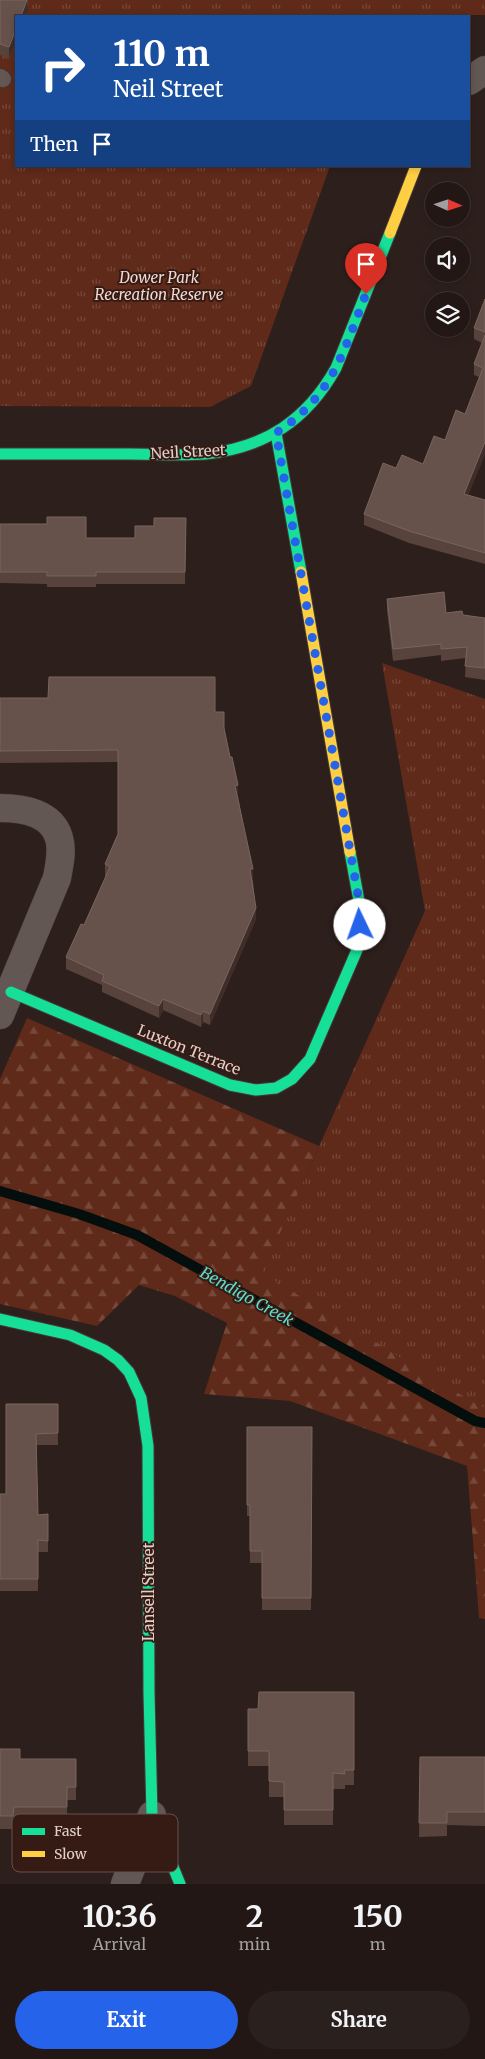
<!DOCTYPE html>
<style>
:root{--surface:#221715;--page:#2a201e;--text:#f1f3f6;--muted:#a29fa0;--line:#3f3634;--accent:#2563eb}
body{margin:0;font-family:Merriweather,serif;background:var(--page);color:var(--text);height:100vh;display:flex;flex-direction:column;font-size:19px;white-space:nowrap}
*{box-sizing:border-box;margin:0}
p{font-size:16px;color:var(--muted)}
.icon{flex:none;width:28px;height:28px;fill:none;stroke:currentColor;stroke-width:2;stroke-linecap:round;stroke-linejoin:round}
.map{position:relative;height:1884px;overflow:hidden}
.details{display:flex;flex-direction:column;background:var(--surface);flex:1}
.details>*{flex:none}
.banner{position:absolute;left:15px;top:15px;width:455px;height:152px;border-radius:0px;box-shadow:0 2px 8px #0003,0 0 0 1px var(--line);background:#1a4fa0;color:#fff;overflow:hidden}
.needle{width:32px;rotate:93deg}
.fabs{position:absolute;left:425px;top:182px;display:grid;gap:10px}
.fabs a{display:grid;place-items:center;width:45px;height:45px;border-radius:50%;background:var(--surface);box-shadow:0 2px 8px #0003,0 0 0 1px var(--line);font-size:25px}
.pin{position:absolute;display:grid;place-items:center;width:42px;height:42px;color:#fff;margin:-51px -21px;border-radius:50% 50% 50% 0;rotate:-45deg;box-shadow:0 0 5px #0007}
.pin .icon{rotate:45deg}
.me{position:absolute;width:55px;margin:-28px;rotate:357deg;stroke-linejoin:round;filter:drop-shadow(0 0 4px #0008)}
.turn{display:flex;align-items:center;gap:18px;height:105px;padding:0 15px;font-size:22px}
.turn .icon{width:65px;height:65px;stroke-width:2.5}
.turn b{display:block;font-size:35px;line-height:42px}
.then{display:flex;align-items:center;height:48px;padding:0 15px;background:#0003;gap:10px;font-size:19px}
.eta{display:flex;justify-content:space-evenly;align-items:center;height:85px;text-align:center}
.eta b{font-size:30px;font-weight:700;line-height:35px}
.button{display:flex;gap:10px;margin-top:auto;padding:10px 15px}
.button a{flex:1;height:58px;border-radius:30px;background:var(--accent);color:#fff;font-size:20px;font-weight:700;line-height:58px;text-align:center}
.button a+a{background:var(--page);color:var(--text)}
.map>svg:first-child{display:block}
.forest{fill:url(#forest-firs)}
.park{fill:url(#park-tufts)}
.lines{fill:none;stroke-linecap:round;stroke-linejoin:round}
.stream{stroke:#040e0c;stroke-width:10}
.lane-casing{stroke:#463937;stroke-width:18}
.street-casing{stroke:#463937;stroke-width:29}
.fast-casing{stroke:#463937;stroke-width:13}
.slow-casing{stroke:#463937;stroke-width:13}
.lane{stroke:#635754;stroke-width:16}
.street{stroke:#635754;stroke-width:28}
.fast{stroke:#16e098;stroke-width:11}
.slow{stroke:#ffcf43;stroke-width:11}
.wall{fill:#57423c}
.shaded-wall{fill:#402d29}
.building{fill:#66514b;stroke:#79655f}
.route{stroke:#2563eb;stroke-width:9;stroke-dasharray:0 16.2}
.labels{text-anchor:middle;stroke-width:4;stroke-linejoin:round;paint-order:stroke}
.park-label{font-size:15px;font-style:italic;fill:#f1d8d0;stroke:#351b14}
.street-label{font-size:15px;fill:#e1cfca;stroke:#351b14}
.water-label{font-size:16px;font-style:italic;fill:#58dece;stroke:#351b14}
.key{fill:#351b14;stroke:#69514b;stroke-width:1}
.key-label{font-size:14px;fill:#e1cfca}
</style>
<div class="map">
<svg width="485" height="1884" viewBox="0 0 485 1884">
<defs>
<pattern id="forest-firs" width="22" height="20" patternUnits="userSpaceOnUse" patternTransform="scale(1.25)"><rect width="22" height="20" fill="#5f2a19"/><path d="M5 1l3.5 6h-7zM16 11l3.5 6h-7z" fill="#764839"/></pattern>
<pattern id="park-tufts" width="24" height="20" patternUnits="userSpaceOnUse" patternTransform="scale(1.25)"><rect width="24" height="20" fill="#5f2a19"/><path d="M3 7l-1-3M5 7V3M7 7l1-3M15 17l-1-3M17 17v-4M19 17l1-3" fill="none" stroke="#764839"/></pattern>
</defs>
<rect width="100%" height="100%" fill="#2d1f1c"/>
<polygon class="forest" points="27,1018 319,1146 302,1185 485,1228 485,1619 479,1618 467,1466 290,1401 204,1394 227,1323 175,1296 139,1285 97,1326 0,1304 0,1079"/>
<g class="park">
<polygon points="0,0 485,0 485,15 16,16 16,166 330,166 251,386 210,407 0,406"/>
<polygon points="382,663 485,699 485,1407 481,1407 262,1273 425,911"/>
</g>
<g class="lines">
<polyline class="stream" points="0,1191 79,1214 137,1235 475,1421 485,1423"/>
<defs>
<polyline id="lane" points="0,77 3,79"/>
<g id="street">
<polyline points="469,81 485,70"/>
<path d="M0,808C23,808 52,813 59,838C63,851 59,866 57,878L0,1015"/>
<polyline points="125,1884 152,1815"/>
</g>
<g id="fast">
<polyline points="276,433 301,572"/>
<path d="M0,454C43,454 86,454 129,454C154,454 181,456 205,454C265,448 307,420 336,368L390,233"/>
<polyline points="11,992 230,1085 256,1090 276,1088 292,1079 310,1059 357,950 360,925 359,901 350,852"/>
<polyline points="0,1319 70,1335 104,1350 118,1360 129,1372 141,1398 148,1446 149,1693 152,1815 180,1884"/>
</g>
<g id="slow">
<polyline points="390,233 416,166"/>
<polyline points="301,572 350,852"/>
</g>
</defs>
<use href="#lane" class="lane-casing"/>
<use href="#street" class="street-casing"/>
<use href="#fast" class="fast-casing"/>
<use href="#slow" class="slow-casing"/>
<use href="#lane" class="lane"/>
<use href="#street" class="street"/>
<use href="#fast" class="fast"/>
<use href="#slow" class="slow"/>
</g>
<g class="wall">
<polygon points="0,0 28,0 28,10 25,16 16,16 16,40 9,59 0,55"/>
<polygon points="485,299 485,454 468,495 485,500 485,564 409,543 364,525 364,514 396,468 423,464 445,440 465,414 479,377 474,375 474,364 482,343 474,339 474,328"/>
<polygon points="186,518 185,584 96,584 96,587 47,587 47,584 0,583 0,524 86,538 135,538 154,526"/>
<polygon points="387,599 446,613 485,618 485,680 465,677 466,658 441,661 441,655 393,661 387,610"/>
<polygon points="0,698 215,712 224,728 238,796 253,880 256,919 210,1025 203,1022 201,1027 163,1010 159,1018 102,992 102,985 66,969 66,957 84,925 106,876 105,876 105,864 118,834 118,762 0,763"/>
<polygon points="6,1404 58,1404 58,1445 36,1445 38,1515 48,1514 48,1552 38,1552 38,1591 0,1591 0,1494 6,1494"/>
<polygon points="247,1427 312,1427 311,1610 262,1610 262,1563 250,1563 250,1516 247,1516"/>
<polygon points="354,1692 354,1785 345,1785 345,1789 333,1789 333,1825 284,1825 284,1797 269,1797 269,1766 248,1766 248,1709 258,1709"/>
<polygon points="0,1749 20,1759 76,1759 76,1800 67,1800 67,1820 14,1820 13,1829 0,1829"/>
<polygon points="420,1757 485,1757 485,1826 447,1825 447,1836 419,1837"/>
</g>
<g class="shaded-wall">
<polygon points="27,0 28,10 25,16 21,16"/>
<polygon points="16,29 16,40 9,59 9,47"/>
<polygon points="485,442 485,454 464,506 464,494"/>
<polygon points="238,785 238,796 235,786"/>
<polygon points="250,869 253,869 253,880 250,881"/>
<polygon points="256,908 256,919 210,1025 210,1014"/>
<polygon points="163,999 163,1010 159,1018 159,1006"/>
<polygon points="203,1011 203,1022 201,1027 201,1015"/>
</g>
<g class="building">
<polygon points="0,0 27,0 21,16 16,16 16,29 9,47 0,44"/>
<polygon points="485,299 485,332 474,328"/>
<polygon points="485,335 485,442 464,494 485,500 485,553 409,531 364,514 383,463 396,468 402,455 423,464 434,436 445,440 456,410 465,414 483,368 474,364"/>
<polygon points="47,517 86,517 86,538 135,538 135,526 154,526 154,518 186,518 185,572 96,572 96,576 47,576 47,572 0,572 0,524 47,524"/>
<polygon points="444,592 446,613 462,611 463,615 485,618 485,668 465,666 467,647 441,649 441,644 393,649 387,599"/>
<polygon points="49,677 215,677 215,712 224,712 224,728 230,757 232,757 238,785 235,786 253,869 250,869 256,908 210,1014 203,1011 201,1015 163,999 159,1006 102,981 104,975 66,957 81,924 84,925 110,867 105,864 118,834 118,750 0,751 0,698 48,698"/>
<polygon points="6,1404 58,1404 58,1433 36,1434 38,1515 48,1514 48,1541 38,1540 38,1579 0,1579 0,1494 6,1494"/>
<polygon points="247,1427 312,1427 311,1598 262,1598 262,1551 250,1551 250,1505 247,1505"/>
<polygon points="259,1692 354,1692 354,1770 344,1770 345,1774 333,1773 333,1810 284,1810 284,1782 269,1781 269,1751 248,1751 248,1709 258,1709"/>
<polygon points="0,1749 20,1749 20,1759 76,1759 76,1787 67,1787 67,1807 14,1807 13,1816 0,1816"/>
<polygon points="420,1757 485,1757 485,1812 447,1812 447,1823 419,1823"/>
</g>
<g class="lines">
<path class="route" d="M360,925L359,901L276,433C333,395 342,355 366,294"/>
</g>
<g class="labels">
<g class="park-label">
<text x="159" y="283">Dower Park<tspan x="159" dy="17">Recreation Reserve</tspan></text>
</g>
<g class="street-label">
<text transform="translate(188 452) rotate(-3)" y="5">Neil Street</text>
<text transform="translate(189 1050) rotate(22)" y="5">Luxton Terrace</text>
<text transform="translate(149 1592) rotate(-90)" y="5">Lansell Street</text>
</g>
<g class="water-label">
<text transform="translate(247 1296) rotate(29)" y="6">Bendigo Creek</text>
</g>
</g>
<rect x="12" y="1814" width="166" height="58" rx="8" class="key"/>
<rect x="22" y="1828" width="23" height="7" fill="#16e098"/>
<rect x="22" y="1851" width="23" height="6" fill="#ffcf43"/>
<g class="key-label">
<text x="54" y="1836">Fast</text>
<text x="54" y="1859">Slow</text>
</g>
</svg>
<div class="fabs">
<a><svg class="needle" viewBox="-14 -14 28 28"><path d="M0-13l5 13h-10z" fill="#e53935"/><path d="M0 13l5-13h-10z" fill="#a29fa0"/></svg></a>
<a><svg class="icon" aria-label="sound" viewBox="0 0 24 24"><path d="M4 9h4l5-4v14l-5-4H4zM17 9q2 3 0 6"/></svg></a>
<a><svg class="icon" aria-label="layers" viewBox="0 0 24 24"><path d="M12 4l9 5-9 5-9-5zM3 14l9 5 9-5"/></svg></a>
</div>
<div class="pin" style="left:366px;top:294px;background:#d93025"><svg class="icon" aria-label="arrive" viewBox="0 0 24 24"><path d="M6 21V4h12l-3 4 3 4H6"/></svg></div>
<svg class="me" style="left:360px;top:925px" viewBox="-20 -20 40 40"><circle r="19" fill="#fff"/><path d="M0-13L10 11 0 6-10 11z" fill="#2563eb"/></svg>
<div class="banner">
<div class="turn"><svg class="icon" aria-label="right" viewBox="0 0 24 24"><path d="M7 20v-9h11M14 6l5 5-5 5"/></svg><div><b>110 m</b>Neil Street</div></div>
<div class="then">Then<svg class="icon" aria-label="arrive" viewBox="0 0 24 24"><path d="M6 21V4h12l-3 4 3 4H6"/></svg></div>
</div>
</div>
<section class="details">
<div class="eta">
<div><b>10:36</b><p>Arrival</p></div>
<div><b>2</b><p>min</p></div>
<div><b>150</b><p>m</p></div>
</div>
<div class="button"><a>Exit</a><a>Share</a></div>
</section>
